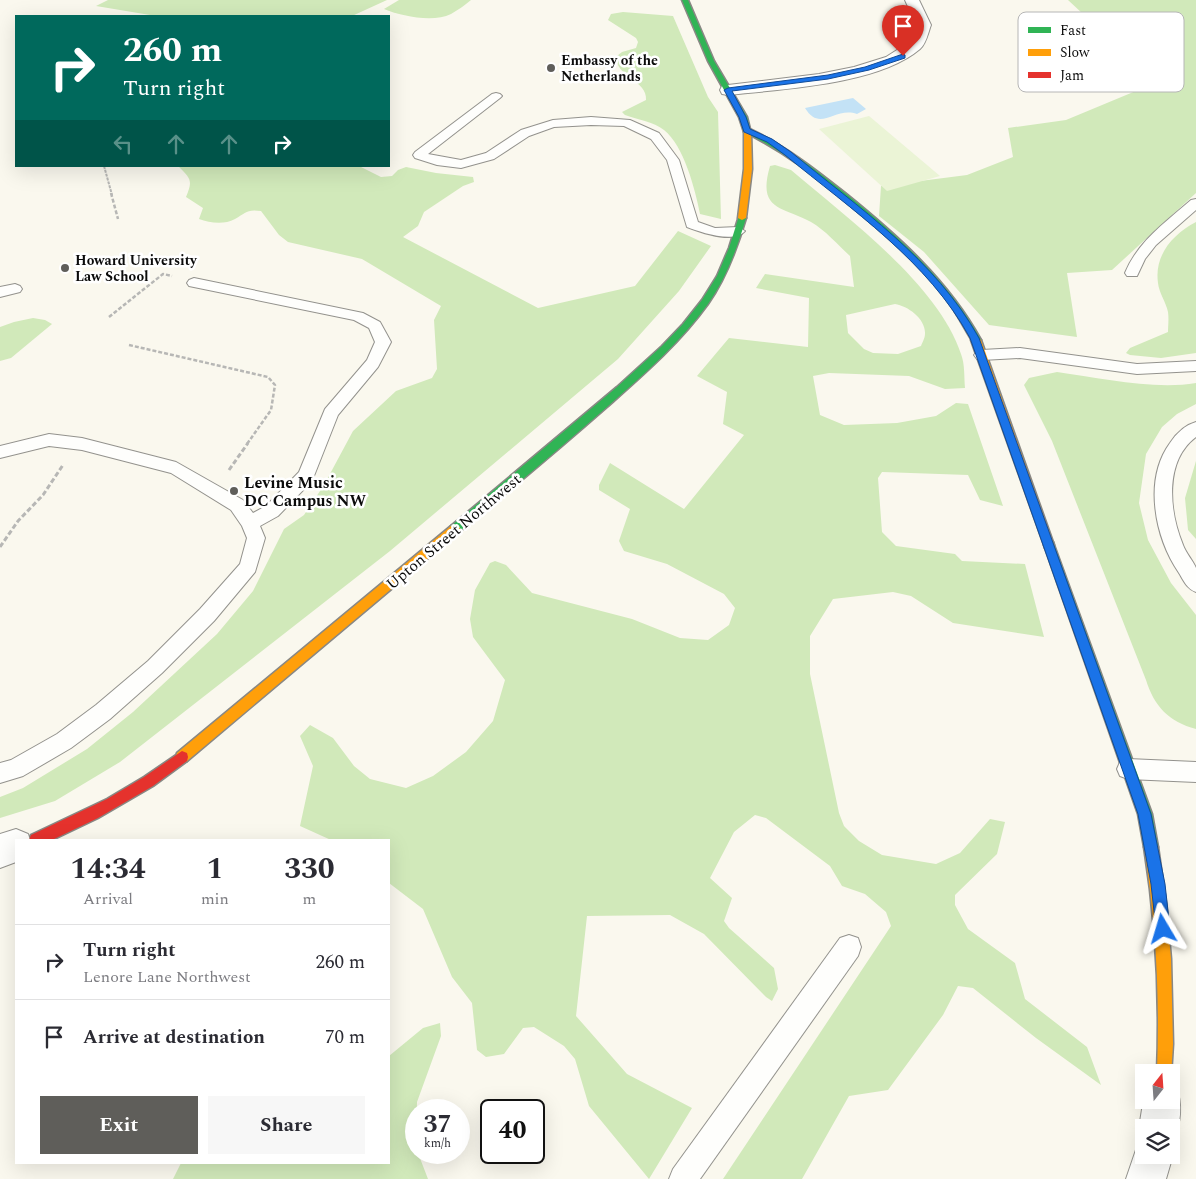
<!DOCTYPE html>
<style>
:root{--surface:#fff;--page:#f7f7f7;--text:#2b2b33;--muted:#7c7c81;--line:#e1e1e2;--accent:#5f5e5a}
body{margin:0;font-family:Spectral,serif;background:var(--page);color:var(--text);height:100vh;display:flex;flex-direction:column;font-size:19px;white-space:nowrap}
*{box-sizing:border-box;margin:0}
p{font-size:16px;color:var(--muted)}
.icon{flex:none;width:28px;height:28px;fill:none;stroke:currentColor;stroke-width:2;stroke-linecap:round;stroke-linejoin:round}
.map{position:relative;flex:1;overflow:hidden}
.panel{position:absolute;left:15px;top:839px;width:375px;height:325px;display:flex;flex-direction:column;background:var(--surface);border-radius:0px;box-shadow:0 5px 20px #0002}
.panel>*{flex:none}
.guide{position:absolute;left:15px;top:15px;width:375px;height:152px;border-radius:0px;box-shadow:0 5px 20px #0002;background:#00695c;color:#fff;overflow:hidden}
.needle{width:32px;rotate:17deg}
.fabs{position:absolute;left:1135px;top:1064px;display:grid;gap:10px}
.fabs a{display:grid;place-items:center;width:45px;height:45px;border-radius:0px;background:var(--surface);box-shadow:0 5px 20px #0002;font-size:25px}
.speed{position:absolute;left:405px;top:1099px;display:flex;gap:10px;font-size:25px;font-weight:700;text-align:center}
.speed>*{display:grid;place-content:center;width:65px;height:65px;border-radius:50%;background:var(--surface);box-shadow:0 5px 20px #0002;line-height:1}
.speed small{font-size:12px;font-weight:400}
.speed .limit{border:2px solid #111;border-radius:8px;background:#fff;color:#111}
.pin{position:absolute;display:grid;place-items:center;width:42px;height:42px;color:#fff;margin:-51px -21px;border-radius:50% 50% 50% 0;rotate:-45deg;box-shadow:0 0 5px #0007}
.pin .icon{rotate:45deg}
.me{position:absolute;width:55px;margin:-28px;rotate:353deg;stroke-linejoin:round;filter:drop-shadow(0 0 4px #0008)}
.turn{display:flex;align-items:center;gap:18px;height:105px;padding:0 25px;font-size:22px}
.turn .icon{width:65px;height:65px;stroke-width:2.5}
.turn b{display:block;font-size:35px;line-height:42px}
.lanes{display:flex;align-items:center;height:48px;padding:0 25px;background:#0003;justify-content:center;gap:25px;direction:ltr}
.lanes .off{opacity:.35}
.eta{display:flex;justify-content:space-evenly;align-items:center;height:85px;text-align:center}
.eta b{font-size:30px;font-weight:700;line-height:35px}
.primary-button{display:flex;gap:10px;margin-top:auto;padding:10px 25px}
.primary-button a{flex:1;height:58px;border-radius:0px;background:var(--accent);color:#fff;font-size:20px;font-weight:700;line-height:58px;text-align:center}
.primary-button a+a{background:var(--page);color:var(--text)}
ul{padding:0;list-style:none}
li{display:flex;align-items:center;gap:15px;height:75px;padding:0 25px;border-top:1px solid var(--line)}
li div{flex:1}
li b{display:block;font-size:19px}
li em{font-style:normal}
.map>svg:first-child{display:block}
.forest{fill:#d1e9ba;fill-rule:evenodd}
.pitch{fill:#ebf4d6}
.water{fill:#c3e2f6}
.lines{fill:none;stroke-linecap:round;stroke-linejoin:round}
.lane-casing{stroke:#93928d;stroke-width:2}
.street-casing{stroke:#93928d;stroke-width:2}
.fast-casing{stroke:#898884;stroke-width:3}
.slow-casing{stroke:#898884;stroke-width:3}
.jam-casing{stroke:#898884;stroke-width:3}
.path-far2{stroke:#b7b7b5;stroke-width:2;stroke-dasharray:3 1;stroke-linecap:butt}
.path-far1{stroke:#b7b7b5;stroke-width:2.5;stroke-dasharray:4 2;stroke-linecap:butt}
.path{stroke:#b7b7b5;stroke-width:3;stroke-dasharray:5 2.5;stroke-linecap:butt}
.lane{fill:#fefefc;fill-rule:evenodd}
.street{fill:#fefefc;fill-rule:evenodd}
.fast{fill:#30b455;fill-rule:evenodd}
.slow{fill:#ff9f0a;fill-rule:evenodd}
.jam{fill:#e5322d;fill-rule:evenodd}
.route{fill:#1a73e8;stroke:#114b97}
.poi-dot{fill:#5f5e5a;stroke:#fff;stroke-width:2}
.labels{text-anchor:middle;stroke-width:5;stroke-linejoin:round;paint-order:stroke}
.far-poi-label{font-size:14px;font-weight:bold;fill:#0b0b0b;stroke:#fff;text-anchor:start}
.poi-label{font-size:16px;font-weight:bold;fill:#0b0b0b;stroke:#fff;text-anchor:start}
.street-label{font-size:16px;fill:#0b0b0b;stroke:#fff}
.key{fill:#fff;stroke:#b6b6b6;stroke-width:1}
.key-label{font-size:14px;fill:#0b0b0b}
</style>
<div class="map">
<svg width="1196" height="1179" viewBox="0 0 1196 1179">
<rect width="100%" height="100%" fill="#faf8ee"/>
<g class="forest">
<polygon points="108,0 387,0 352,16 156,16 96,6"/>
<path d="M399,0H471C465,5 458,10 451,14C433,23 401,16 384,9Z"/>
<path d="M1068,0H1196V193L1112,270L1067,273L1077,337L989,325L924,252L879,216L881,186L967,175L1013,157L1008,128L1066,120L1143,88C1123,55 1097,26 1068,0Z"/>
<path d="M623,12L673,16L708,97L718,112L721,219L700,214C695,189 684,146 664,130C654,122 636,119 625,115L622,112L646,100C648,80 613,76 617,56L622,52L636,48L638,42L636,38L608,20L611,14Z"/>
<path d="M775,165L791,170C846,217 938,284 961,354C965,364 964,377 965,388L945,389L909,376L829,373L813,376L820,415L844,425L897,423L936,416L956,403L968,404L1003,506L980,500L968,475L882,472L878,478L882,532L896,546L955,554L962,561L1025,564L1044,637L953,623L911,596L893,592L833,599L810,636V674L839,813L844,826L859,841L882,855L936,864L960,853L990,819L1005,822L997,854L955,895V905L968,929L1015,963L1025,999L1087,1047L1101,1085L1036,1038L973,988L958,986L943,1015L888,1090L849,1096L802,1179H723L891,926L886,912L865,894L842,886L830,866L766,818L755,815L734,832L710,878L732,898L724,921L729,928L774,968L778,989L772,1001L766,997L704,934L670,915L587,916L576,1016L627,1074L692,1108L649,1179L589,1106L575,1059L564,1046L534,1027L523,1028L504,1054L486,1057L477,1050L472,1003L452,977L423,909L389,883V840H331L300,826L313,766L300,736L310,725L333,738L354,766L370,779L406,788L433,776L466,752L493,721L505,680L473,637L470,619L475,590L490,563L495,561L506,565L532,593L632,619L680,638L708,640L729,625L735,608L724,594L667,564L624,551L619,541L630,509L599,490V485L610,463L684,509L744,435L723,424L727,392L697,376L729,338L808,347L809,298L756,288L765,274L854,287L850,256C838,245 825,230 811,222C782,206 757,211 770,166ZM895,304C908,306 926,319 925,334C925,338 922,343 921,346L898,354L873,353L864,349L848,333L846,315Z"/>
<path d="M178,166H359L381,177L392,176L398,170L406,167L436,173L473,177L474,182L463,186L424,212L418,226L403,237L538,308L635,286L678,231L711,246L679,291L618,359L390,551L120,762L55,801L0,818V797L23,788L87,749L133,712L217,634L253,591L284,529L304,515L324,485L353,431L396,391L432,378L437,369L434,320L441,306L362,259L288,242L279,235L261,211C246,209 246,213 235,219C224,225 210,223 199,219L203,208L186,197C193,180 191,179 178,166Z"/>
<path d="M1196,222V353L1161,358L1130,355L1126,353L1130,348L1168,332C1168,326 1169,319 1168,312C1166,302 1159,293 1158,283C1154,255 1173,234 1196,222Z"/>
<polygon points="33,318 45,320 52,324 11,358 0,361 0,327 14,322"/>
<path d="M1057,372C1100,378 1154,390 1196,383V404L1177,414L1162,427L1146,454L1139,503L1148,540L1171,583L1196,615V729C1169,722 1154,706 1146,680L1052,441L1024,385L1029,378Z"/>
<polygon points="1196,461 1196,539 1188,530 1185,498"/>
<polygon points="440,1023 441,1036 417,1102 416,1152 418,1153 428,1179 173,1179 181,1163 389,1162 389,1056 423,1028"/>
</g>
<polygon class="pitch" points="869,116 940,176 887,191 819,129"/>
<path class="water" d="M853,98L866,109L857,114C835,106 820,133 805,108Z"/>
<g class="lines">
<defs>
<g id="lane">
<path d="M496,93L500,94L502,96L500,98L428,154L461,160L486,153L521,130L553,120L591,117L630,120L659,133L679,160L698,222L715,228L738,227L745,231C734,244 700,232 687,227L667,160L651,139L624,126L591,125L554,127L529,136L494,159L461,168L437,165L415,158L413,155L415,152L492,94Z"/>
<path d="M1196,199V210L1156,245L1145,259L1137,276H1127L1125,273C1138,241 1166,222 1191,200Z"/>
<polygon points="194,278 363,313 380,322 391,342 378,367 338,415 312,481 278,516 260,526 265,538 255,572 214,621 162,673 110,719 71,748 23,776 0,783 0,763 11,760 57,734 96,705 148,661 200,609 240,564 247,538 242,526 231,510 171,473 82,450 49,446 0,458 0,446 49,434 82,438 176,462 243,500 253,513 266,506 299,472 325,409 367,360 375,342 369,328 354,320 189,286 187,283 189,280"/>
<polygon points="15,284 20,286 22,289 20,292 0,297 0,287"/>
<polygon points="1020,348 1137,364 1196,361 1196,371 1137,374 1020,358 982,360 977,359 974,355 977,351 982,350"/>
<path d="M1196,422V437C1164,461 1169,511 1183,545C1186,553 1193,561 1196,568C1196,575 1196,585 1196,592C1187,589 1184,581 1179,573C1155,538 1143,480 1170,443C1176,434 1185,425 1196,422Z"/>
<polygon points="1128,759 1196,762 1196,782 1128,779 1120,776 1117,769 1120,762"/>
<polygon points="849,935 858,938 861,947 858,956 700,1179 669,1179 673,1169 840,938"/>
</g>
<g id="street">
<path d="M905,0H919L931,25C928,33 926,44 920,49C878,85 781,89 728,95L722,94L720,90L722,86L728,85L819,74L854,67L886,57L908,43L916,25Z"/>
<polygon points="16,829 28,834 30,840 16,840 16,862 0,868 0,834"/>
<path d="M1171,1085L1176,1086C1183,1105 1181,1123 1173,1142L1171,1143V1128H1144V1139L1139,1128L1144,1097V1100H1171Z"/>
<polygon points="1144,1139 1144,1155 1171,1155 1171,1151 1173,1155 1166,1179 1126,1179 1139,1141"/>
</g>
<g id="fast">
<path d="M682,0H688L714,61L747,117L750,129C785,146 815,169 845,193C897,235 948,280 981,340L979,342H973C964,328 957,313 947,300C920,264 885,234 851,206C818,178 784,151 744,132L739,117L708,61Z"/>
<path d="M739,216L746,218C737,249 726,278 708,304C680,343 643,375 607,407C558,450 509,491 459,532H451L450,529L451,526L617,387L662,346L683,324L702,300L717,276L729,248Z"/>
<polygon points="1049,541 1053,542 1054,545 1152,814 1158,847 1156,852 1151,854 1146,852 1144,847 1138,814 1044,545 1045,542"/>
</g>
<g id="slow">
<polygon points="744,128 751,130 752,169 746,218 742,220 738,218 744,169"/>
<polygon points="976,337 981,340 1054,545 1053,548 1045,548 1044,545 971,340"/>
<polygon points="455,525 459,526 460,529 459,532 187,761 182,763 177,761 176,757 177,753 451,526"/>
<path d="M1151,840L1156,842L1158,847L1166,903L1171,959L1173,1044L1171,1076V1072H1157C1160,996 1156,922 1144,847L1146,842Z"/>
</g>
<polygon id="jam" points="182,751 187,753 188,757 187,761 153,786 98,818 52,840 29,840 31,835 107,799 144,777"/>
</defs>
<use href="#lane" class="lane-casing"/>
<use href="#street" class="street-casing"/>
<use href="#fast" class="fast-casing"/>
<use href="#slow" class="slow-casing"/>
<use href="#jam" class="jam-casing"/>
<polyline class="path-far2" points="104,166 112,195"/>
<g class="path-far1">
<polyline points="111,193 118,219"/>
<polyline points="109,317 163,274 172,276"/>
<polyline points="129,345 268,377 275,385 271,410 247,444"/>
</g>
<g class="path">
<polyline points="229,470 248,443"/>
<polyline points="0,547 18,521 43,495 63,465"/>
</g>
<use href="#lane" class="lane"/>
<use href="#street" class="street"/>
<use href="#fast" class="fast"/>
<use href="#slow" class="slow"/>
<use href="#jam" class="jam"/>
</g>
<path class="route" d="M903,54L905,55V58L869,70L828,79L732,91L746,117L750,129L772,139L791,152C859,208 935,259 979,338L1151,814L1165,884L1170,929L1168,934L1163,936L1158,934L1156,929L1151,884L1138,814L970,338C928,261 852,210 785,155L767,142L744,132L739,117L724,90L728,88L828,75L865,67Z"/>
<g class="poi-dot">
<circle cx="551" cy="68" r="5"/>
<circle cx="65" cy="268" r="5"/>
<circle cx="234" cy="491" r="5"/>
</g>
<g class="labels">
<g class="far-poi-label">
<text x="561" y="65">Embassy of the<tspan x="561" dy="16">Netherlands</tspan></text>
<text x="75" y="265">Howard University<tspan x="75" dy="16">Law School</tspan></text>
</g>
<g class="poi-label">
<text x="244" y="488">Levine Music<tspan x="244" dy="18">DC Campus NW</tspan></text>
</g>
<g class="street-label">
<text transform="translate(453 531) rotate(-40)" y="6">Upton Street Northwest</text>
</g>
</g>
<rect x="1018" y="12" width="166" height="80" rx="8" class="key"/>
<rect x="1028" y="27" width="23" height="6" fill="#30b455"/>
<rect x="1028" y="49" width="23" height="7" fill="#ff9f0a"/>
<rect x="1028" y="72" width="23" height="6" fill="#e5322d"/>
<g class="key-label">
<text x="1060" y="35">Fast</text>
<text x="1060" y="57">Slow</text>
<text x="1060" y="80">Jam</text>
</g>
</svg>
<div class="fabs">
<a><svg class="needle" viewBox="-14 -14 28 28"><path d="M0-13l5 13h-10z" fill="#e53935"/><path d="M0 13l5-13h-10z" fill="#7c7c81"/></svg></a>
<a><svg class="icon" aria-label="layers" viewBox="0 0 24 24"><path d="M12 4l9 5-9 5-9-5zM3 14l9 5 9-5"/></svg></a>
</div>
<div class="speed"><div>37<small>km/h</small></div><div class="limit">40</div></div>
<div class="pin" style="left:903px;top:56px;background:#d93025"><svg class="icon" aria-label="arrive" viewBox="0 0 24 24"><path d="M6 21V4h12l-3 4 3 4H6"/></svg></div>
<svg class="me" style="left:1163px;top:929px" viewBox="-20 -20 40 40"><path d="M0-17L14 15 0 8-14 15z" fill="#1a73e8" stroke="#fff" stroke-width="4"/></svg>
<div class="guide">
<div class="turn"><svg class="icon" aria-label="right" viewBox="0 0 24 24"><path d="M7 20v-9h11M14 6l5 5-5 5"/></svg><div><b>260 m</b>Turn right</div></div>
<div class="lanes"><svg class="icon off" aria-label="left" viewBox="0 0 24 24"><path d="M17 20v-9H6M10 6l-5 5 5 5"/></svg><svg class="icon off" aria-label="ahead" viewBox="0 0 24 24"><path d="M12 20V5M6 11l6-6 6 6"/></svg><svg class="icon off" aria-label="ahead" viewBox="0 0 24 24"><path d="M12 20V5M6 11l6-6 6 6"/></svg><svg class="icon" aria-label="right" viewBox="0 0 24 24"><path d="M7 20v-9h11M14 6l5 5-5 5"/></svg></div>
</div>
<section class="panel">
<div class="eta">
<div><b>14:34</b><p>Arrival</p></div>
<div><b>1</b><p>min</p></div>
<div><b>330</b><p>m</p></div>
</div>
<ul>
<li><svg class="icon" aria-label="right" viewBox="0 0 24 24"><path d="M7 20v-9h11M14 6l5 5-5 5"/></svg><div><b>Turn right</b><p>Lenore Lane Northwest</p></div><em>260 m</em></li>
<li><svg class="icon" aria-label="arrive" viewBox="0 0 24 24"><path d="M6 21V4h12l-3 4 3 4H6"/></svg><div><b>Arrive at destination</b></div><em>70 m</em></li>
</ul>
<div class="primary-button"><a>Exit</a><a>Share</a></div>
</section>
</div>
